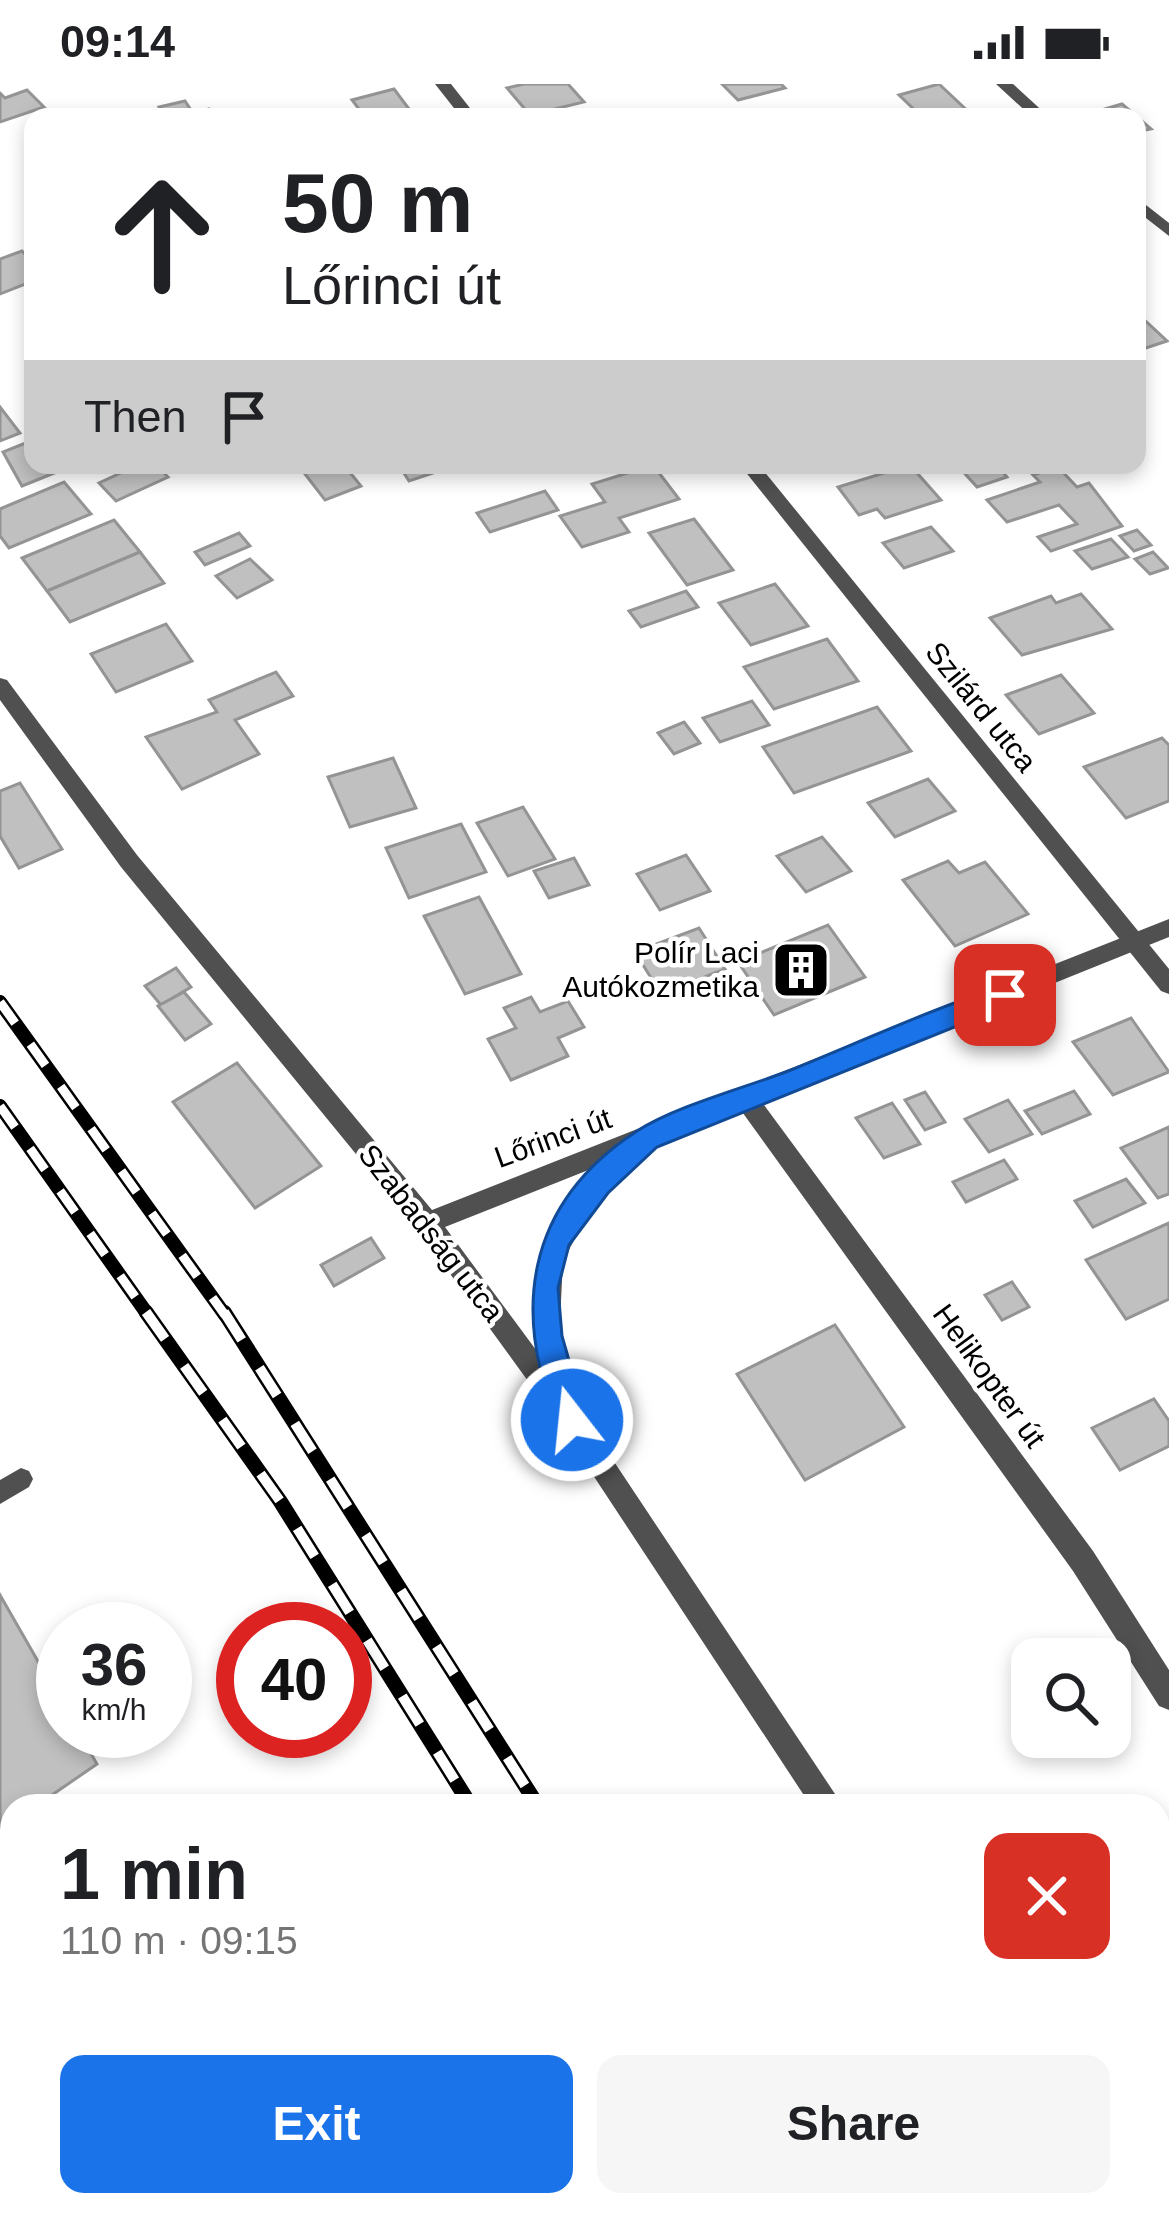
<!DOCTYPE html>
<meta charset="utf-8">
<style>
:root{--surface:#fff;--page:#f6f6f6;--text:#202124;--muted:#757577;--accent:#1a73e8}
body{margin:0;font-family:Arial,sans-serif;background:var(--page);color:var(--text);height:100vh;display:flex;flex-direction:column;font-size:45px;white-space:nowrap}
*{box-sizing:border-box;margin:0}
p{font-size:39px;color:var(--muted)}
.icon{flex:none;width:66px;height:66px;fill:none;stroke:currentColor;stroke-width:2;stroke-linecap:round;stroke-linejoin:round}
.map{position:relative;flex:1;overflow:hidden}
.details{position:absolute;left:0px;top:1710px;width:1170px;height:423px;display:flex;flex-direction:column;background:var(--surface);border-radius:36px 36px 0 0;box-shadow:0 6px 18px #0003}
.details>*{flex:none}
.banner{position:absolute;left:24px;top:24px;width:1122px;height:366px;border-radius:24px;box-shadow:0 6px 18px #0003;background:#fff;color:var(--text);overflow:hidden}
.controls{position:absolute;left:1011px;top:1554px;display:grid;gap:24px}
.controls a{display:grid;place-items:center;width:120px;height:120px;border-radius:24px;background:var(--surface);box-shadow:0 6px 18px #0003;font-size:60px}
.speed{position:absolute;left:36px;top:1518px;display:flex;gap:24px;font-size:60px;font-weight:700;text-align:center}
.speed>*{display:grid;place-content:center;width:156px;height:156px;border-radius:50%;background:var(--surface);box-shadow:0 6px 18px #0003;line-height:1}
.speed small{font-size:30px;font-weight:400}
.speed .limit{border:18px solid #d22;background:#fff;color:#111}
.pin{position:absolute;display:grid;place-items:center;width:102px;height:102px;color:#fff;margin:-51px;border-radius:24px;box-shadow:0 6px 18px #0006}
.me{position:absolute;width:132px;margin:-66px;rotate:344deg;stroke-linejoin:round;filter:drop-shadow(0 0 9px #0008)}
.turn{display:flex;align-items:center;gap:42px;height:252px;padding:0 60px;font-size:54px}
.turn .icon{width:156px;height:156px;stroke-width:2.5}
.turn b{display:block;font-size:84px;line-height:102px}
.then{display:flex;align-items:center;height:114px;padding:0 60px;background:#0003;gap:24px;font-size:45px}
.round{display:grid;place-items:center;flex:none;width:126px;height:126px;border-radius:24px;background:var(--page)}
.overview{display:flex;align-items:center;justify-content:space-between;height:204px;padding:0 60px}
h1{font-size:72px;font-weight:800;line-height:90px}
.action{display:flex;gap:24px;margin-top:auto;padding:24px 60px}
.action a{flex:1;height:138px;border-radius:24px;background:var(--accent);color:#fff;font-size:48px;font-weight:800;line-height:138px;text-align:center}
.action a+a{background:var(--page);color:var(--text)}
.status{display:flex;justify-content:space-between;align-items:center;height:84px;padding:0 60px;background:var(--surface);direction:ltr}
.status svg{height:33px;fill:currentColor}
.map>svg:first-child{display:block}
.green{fill:#d7d7d7}
.building{fill:#c0c0c0;stroke:#949494;stroke-width:3}
.lines{fill:none;stroke-linecap:round;stroke-linejoin:round}
.service{fill:#505050;fill-rule:evenodd}
.minor{fill:#505050;fill-rule:evenodd}
.tertiary{fill:#505050;fill-rule:evenodd}
.rail-far1-casing{stroke:#000;stroke-width:14}
.rail-casing{stroke:#000;stroke-width:15}
.rail-far1{stroke:#fff;stroke-width:9;stroke-dasharray:26;stroke-linecap:butt}
.rail{stroke:#fff;stroke-width:10;stroke-dasharray:33;stroke-linecap:butt}
.route{fill:#1a73e8;stroke:#114b97;stroke-width:3}
.labels{text-anchor:middle;stroke-width:9;stroke-linejoin:round;paint-order:stroke}
.street-label{font-size:30px;fill:#000;stroke:#fff}
.poi-label{font-size:30px;fill:#000;stroke:#fff;text-anchor:end}
</style>
<div class="status"><b>09:14</b><svg viewBox="0 0 49 12"><path d="M0 12V9h3v3zM5 12V6h3v6zM10 12V3h3v9zM15 12V0h3v12zM26 1h20v11H26zM47 4h2v5h-2z"/></svg></div>
<div class="map">
<svg width="1169" height="2131" viewBox="0 0 1169 2131">
<rect width="100%" height="100%" fill="#fff"/>
<polygon class="green" points="0,1881 12,1904 12,2121 122,2121 127,2131 0,2131"/>
<g class="building">
<polygon points="524,0 568,0 584,18 530,31 507,4"/>
<polygon points="722,0 781,0 785,4 738,16"/>
<polygon points="939,0 974,33 922,33 899,11"/>
<polygon points="394,5 415,33 365,33 352,16"/>
<polygon points="27,6 44,23 0,38 0,9 5,14"/>
<polygon points="185,17 193,29 209,25 214,33 165,33 159,23"/>
<polygon points="1122,20 1151,45 1137,48 1137,33 1081,32"/>
<polygon points="22,167 33,178 33,197 0,210 0,175"/>
<polygon points="1137,229 1167,257 1137,267"/>
<polygon points="0,323 20,349 0,357"/>
<polygon points="33,356 33,381 74,381 22,402 3,368"/>
<polygon points="138,381 156,381 168,393 116,417 99,399"/>
<polygon points="298,381 344,381 361,402 325,416"/>
<polygon points="457,381 409,397 400,383 407,381"/>
<polygon points="653,381 679,415 619,434 629,448 582,463 560,432 605,418 592,400"/>
<polygon points="910,381 941,416 885,434 877,425 859,431 838,403"/>
<polygon points="957,381 997,381 1007,393 977,403"/>
<polygon points="1058,383 1077,403 1089,399 1122,442 1051,467 1038,453 1077,440 1059,421 1007,438 987,416 1040,398 1033,391"/>
<polygon points="64,398 91,430 9,464 0,452 0,425"/>
<polygon points="545,407 558,426 490,448 477,429"/>
<polygon points="694,435 733,486 687,501 649,449"/>
<polygon points="114,436 140,468 47,507 22,474"/>
<polygon points="931,443 953,467 904,484 883,459"/>
<polygon points="1137,446 1151,461 1134,467 1120,452"/>
<polygon points="239,449 250,462 205,481 195,468"/>
<polygon points="1111,455 1128,473 1092,485 1075,467"/>
<polygon points="140,468 164,499 70,538 47,507"/>
<polygon points="1153,468 1168,484 1150,490 1135,475"/>
<polygon points="250,475 272,496 237,514 216,492"/>
<polygon points="775,500 808,542 751,561 719,519"/>
<polygon points="686,507 698,523 641,543 629,527"/>
<polygon points="1081,510 1112,545 1022,571 990,534 1051,512 1056,519"/>
<polygon points="166,540 192,577 116,608 91,570"/>
<polygon points="827,555 858,597 774,625 744,583"/>
<polygon points="276,588 293,612 235,636 259,670 182,705 146,653 217,628 209,616"/>
<polygon points="1061,591 1094,629 1039,650 1006,611"/>
<polygon points="752,617 769,641 720,658 703,634"/>
<polygon points="877,623 911,667 794,709 763,663"/>
<polygon points="684,638 700,659 674,670 658,649"/>
<polygon points="1162,654 1169,661 1169,717 1126,734 1084,683"/>
<polygon points="393,674 416,724 350,743 328,693"/>
<polygon points="928,695 955,727 895,753 868,719"/>
<polygon points="20,699 62,765 19,784 0,752 0,707"/>
<polygon points="523,723 555,775 508,792 477,739"/>
<polygon points="461,740 486,788 409,814 386,764"/>
<polygon points="822,753 851,787 806,808 777,772"/>
<polygon points="686,771 710,807 660,826 637,790"/>
<polygon points="574,774 589,801 549,814 534,787"/>
<polygon points="948,777 959,789 985,778 1028,830 955,862 903,796"/>
<polygon points="479,813 521,890 465,910 424,832"/>
<polygon points="828,841 865,893 774,931 738,878"/>
<polygon points="699,844 725,885 661,910 635,868"/>
<polygon points="176,884 191,903 161,921 145,902"/>
<polygon points="184,908 211,940 185,956 158,922"/>
<polygon points="531,913 540,928 568,917 584,943 558,954 568,972 511,996 488,955 516,944 504,924"/>
<polygon points="1131,934 1169,988 1113,1011 1073,958"/>
<polygon points="237,979 321,1082 255,1124 173,1018"/>
<polygon points="1074,1007 1090,1030 1042,1050 1025,1027"/>
<polygon points="925,1008 945,1038 925,1046 905,1016"/>
<polygon points="1008,1016 1032,1050 989,1068 965,1035"/>
<polygon points="892,1019 920,1060 884,1074 856,1034"/>
<polygon points="1169,1043 1169,1110 1158,1114 1121,1064"/>
<polygon points="1004,1076 1017,1095 966,1118 953,1098"/>
<polygon points="1126,1095 1145,1119 1093,1143 1075,1117"/>
<polygon points="1169,1139 1169,1215 1126,1235 1086,1176"/>
<polygon points="371,1154 384,1174 334,1202 321,1181"/>
<polygon points="1012,1198 1029,1223 1002,1236 985,1211"/>
<polygon points="835,1241 904,1343 805,1396 737,1290"/>
<polygon points="1154,1315 1169,1337 1169,1362 1120,1386 1092,1344"/>
<polygon points="0,1511 63,1621 63,1647 78,1647 97,1680 36,1722 12,1722 12,1739 0,1747"/>
</g>
<g class="lines">
<polygon class="service" points="21,1384 29,1387 33,1395 29,1403 0,1420 0,1396"/>
<g class="minor">
<polygon points="435,0 451,0 477,33 461,33"/>
<polygon points="996,0 1013,0 1049,33 1032,33"/>
<polygon points="1137,114 1169,139 1169,152 1137,127"/>
<polygon points="740,381 759,381 1169,885 1169,910 1161,907"/>
</g>
<g class="tertiary">
<path d="M0,594L7,596L137,771L432,1126L1169,835V853L761,1017L1093,1467L1169,1586V1626L1159,1622L1073,1487L740,1025L648,1062L645,1072L587,1132L563,1177L560,1237L577,1322L843,1722H811L562,1344L419,1147L121,783L0,616ZM606,1079C541,1140 526,1187 542,1274L445,1143Z"/>
<polygon points="0,2110 12,2114 19,2131 0,2131"/>
<polygon points="1029,2121 1061,2121 1063,2131 1031,2131"/>
</g>
<defs>
<g id="rail-far1">
<polyline points="0,918 225,1231"/>
<polyline points="0,1022 148,1231"/>
</g>
<g id="rail">
<polyline points="146,1228 280,1417 471,1722"/>
<polyline points="224,1228 538,1722"/>
<polyline points="703,2121 708,2131"/>
<polyline points="770,2121 776,2131"/>
</g>
</defs>
<use href="#rail-far1" class="rail-far1-casing"/>
<use href="#rail" class="rail-casing"/>
<use href="#rail-far1" class="rail-far1"/>
<use href="#rail" class="rail"/>
</g>
<path class="route" d="M1005,901L1018,911L1014,919L657,1063L608,1109L569,1161L558,1204L562,1252L586,1336L582,1346H561C510,1229 525,1120 637,1047C678,1021 745,1004 791,986C862,957 932,925 1005,901Z"/>
<defs>
<symbol id="building-square" viewBox="-11 -11 22 22"><rect x="-9" y="-9" width="18" height="18" rx="4" fill="#000" stroke="#fff"/><path d="M-4-6H4V6H1V3H-1V6H-4ZM-2.5-4.3h1.7v1.8h-1.7ZM.8-4.3h1.7v1.8H.8ZM-2.5-1h1.7V.8h-1.7ZM.8-1h1.7V.8H.8Z" fill="#fff"/></symbol>
</defs>
<g fill-rule="evenodd">
<use href="#building-square" x="768" y="853" width="66" height="66"/>
</g>
<g class="labels">
<g class="street-label">
<text transform="translate(981 623) rotate(51)" y="10">Szilárd utca</text>
<text transform="translate(553 1054) rotate(-20)" y="10">Lőrinci út</text>
<text transform="translate(431 1149) rotate(52)" y="10">Szabadság utca</text>
<text transform="translate(989 1292) rotate(54)" y="10">Helikopter út</text>
</g>
<g class="poi-label">
<text x="759" y="879">Polír Laci<tspan x="759" dy="34">Autókozmetika</tspan></text>
</g>
</g>
</svg>
<div class="controls">
<a><svg class="icon" aria-label="search" viewBox="0 0 24 24"><circle cx="10" cy="10" r="6"/><path d="M15 15l6 6"/></svg></a>
</div>
<div class="speed"><div>36<small>km/h</small></div><div class="limit">40</div></div>
<div class="pin" style="left:1005px;top:911px;background:#d93025"><svg class="icon" aria-label="arrive" viewBox="0 0 24 24"><path d="M6 21V4h12l-3 4 3 4H6"/></svg></div>
<svg class="me" style="left:572px;top:1336px" viewBox="-20 -20 40 40"><circle r="17" fill="#1a73e8" stroke="#fff" stroke-width="3"/><path d="M0-11L8 9 0 5-8 9z" fill="#fff"/></svg>
<div class="banner">
<div class="turn"><svg class="icon" aria-label="ahead" viewBox="0 0 24 24"><path d="M12 20V5M6 11l6-6 6 6"/></svg><div><b>50 m</b>Lőrinci út</div></div>
<div class="then">Then<svg class="icon" aria-label="arrive" viewBox="0 0 24 24"><path d="M6 21V4h12l-3 4 3 4H6"/></svg></div>
</div>
<section class="details">
<div class="overview"><div><h1>1 min</h1><p>110 m · 09:15</p></div><a class="round" style="background:#d93025;color:#fff"><svg class="icon" aria-label="close" viewBox="0 0 24 24"><path d="M6 6l12 12M18 6L6 18"/></svg></a></div>
<div class="action"><a>Exit</a><a>Share</a></div>
</section>
</div>
